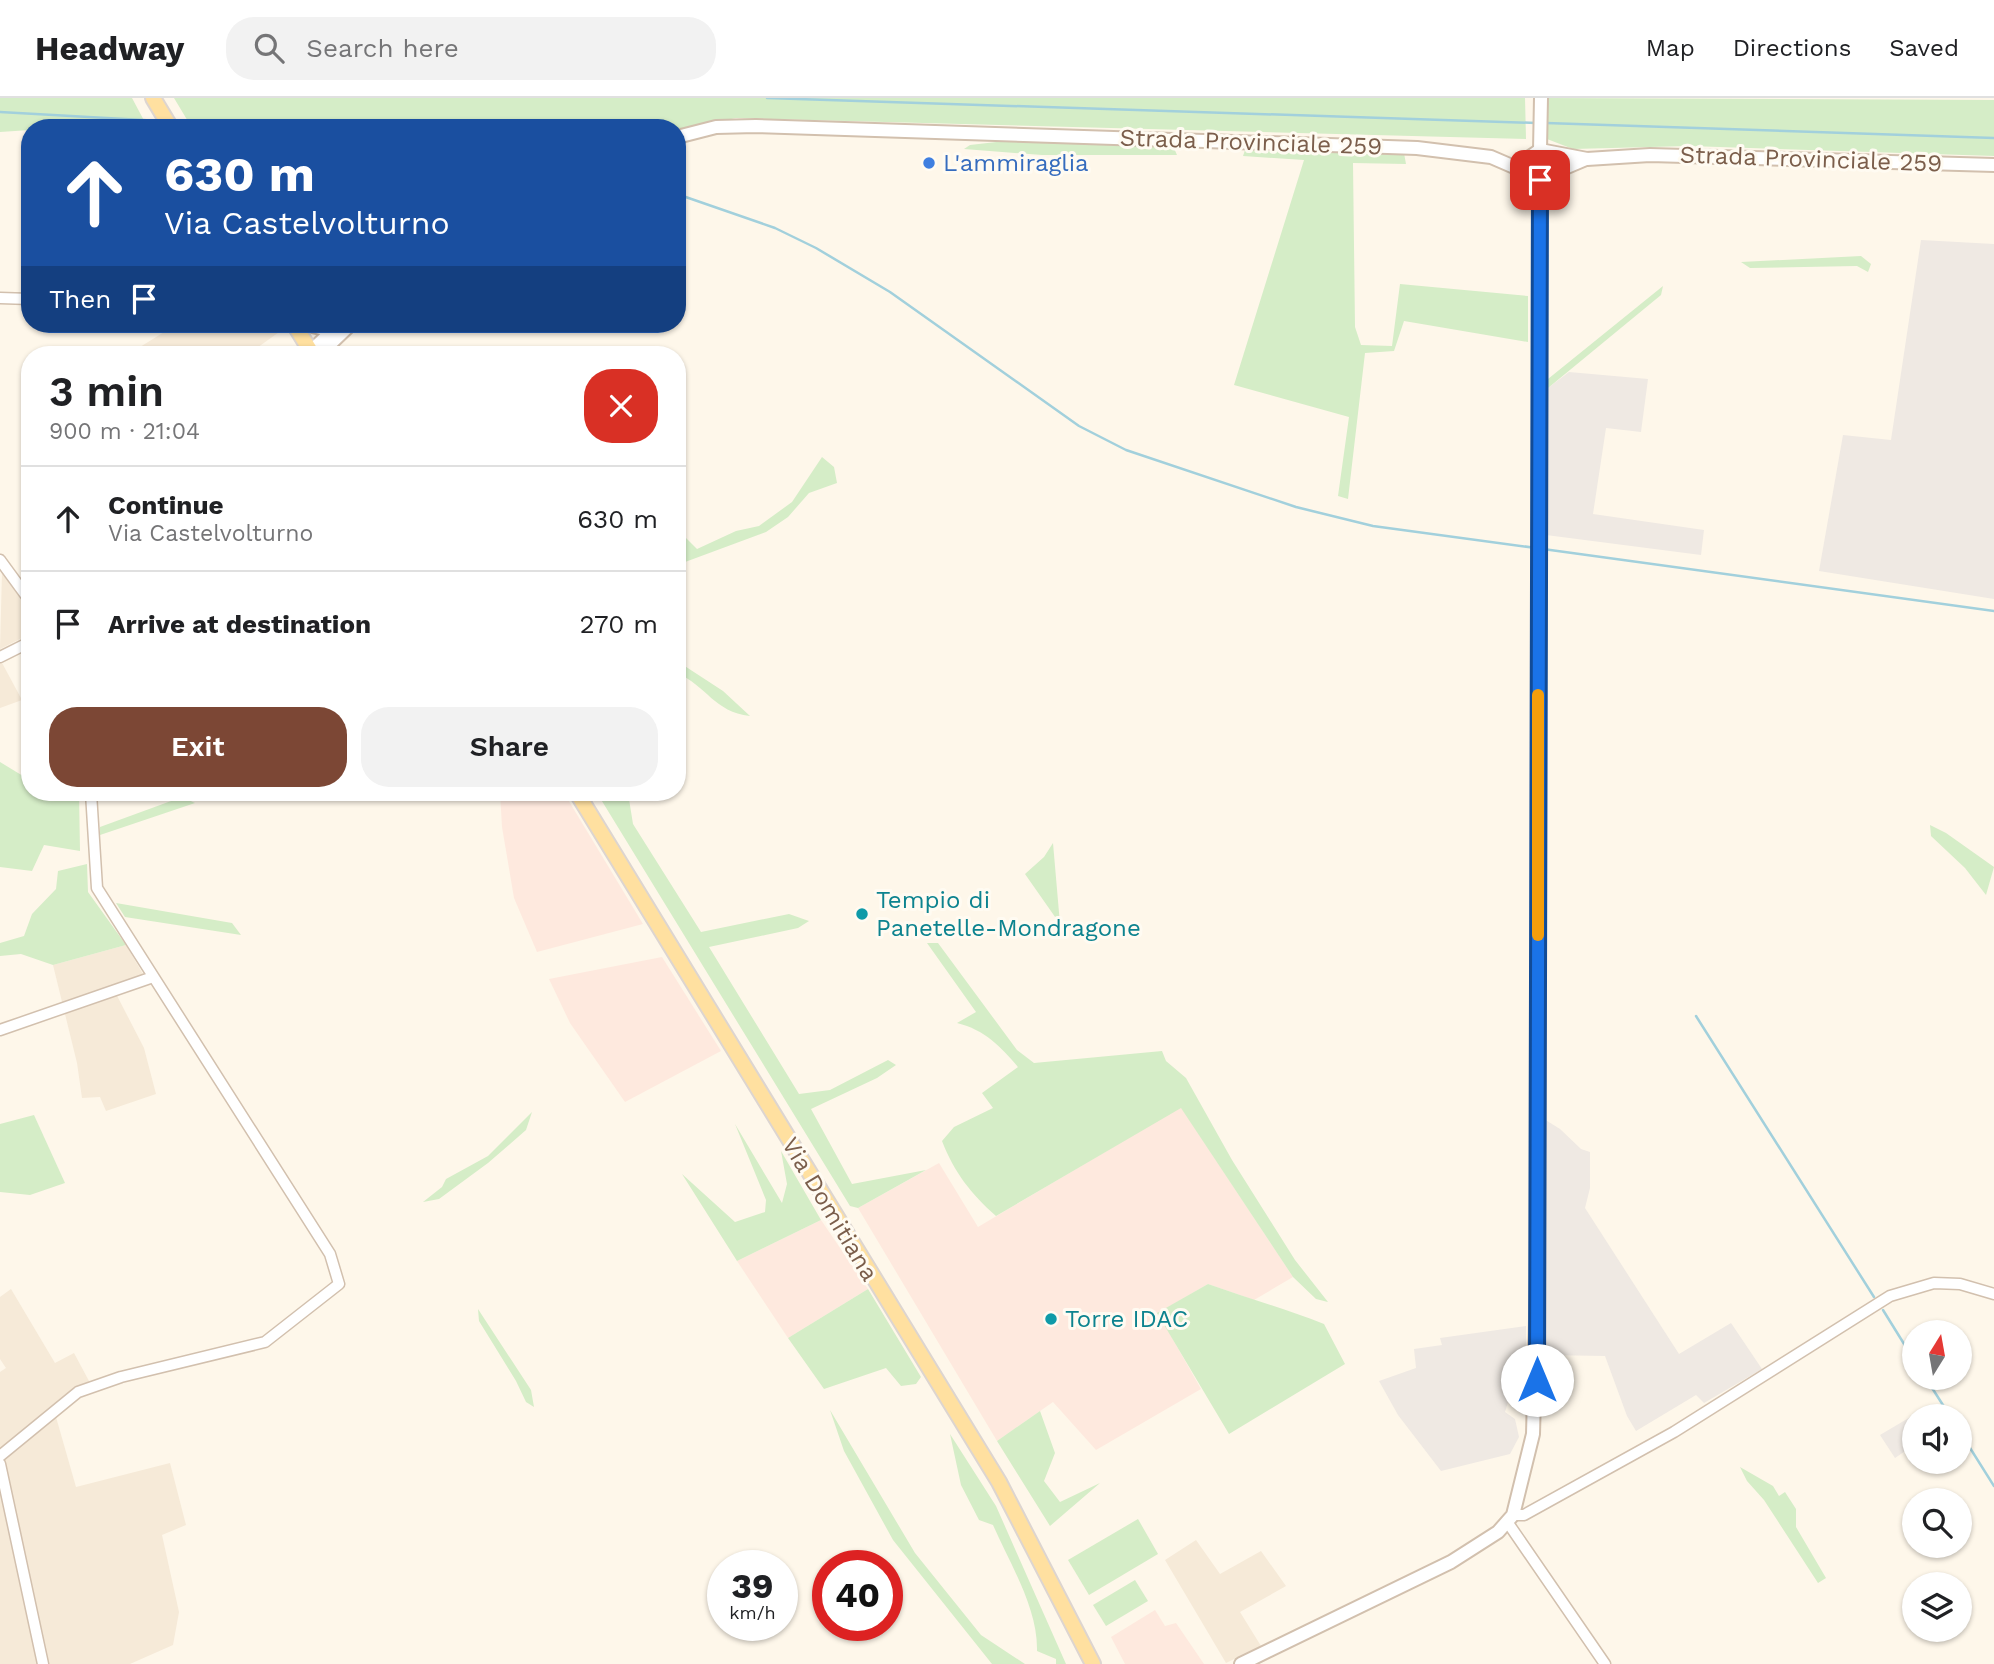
<!DOCTYPE html>
<meta charset="utf-8">
<style>
:root{--surface:#fff;--page:#f2f2f2;--text:#202124;--muted:#757577;--line:#e0e0e0;--accent:#7c4735}
body{margin:0;font-family:"Work Sans",sans-serif;background:var(--page);color:var(--text);height:100vh;display:flex;flex-direction:column;font-size:26px;white-space:nowrap}
*{box-sizing:border-box;margin:0}
p{font-size:23px;color:var(--muted)}
.icon{flex:none;width:38px;height:38px;fill:none;stroke:currentColor;stroke-width:2;stroke-linecap:round;stroke-linejoin:round}
.map{position:relative;flex:1;overflow:hidden}
.details{position:absolute;left:21px;top:248px;width:665px;height:455px;display:flex;flex-direction:column;background:var(--surface);border-radius:28px;box-shadow:0 2px 5px #0004}
.details>*{flex:none}
.guide{position:absolute;left:21px;top:21px;width:665px;height:214px;border-radius:28px;box-shadow:0 2px 5px #0004;background:#1a4fa0;color:#fff;overflow:hidden}
.needle{width:46px;rotate:11deg}
.fabs{position:absolute;left:1902px;top:1222px;display:grid;gap:14px}
.fabs a{display:grid;place-items:center;width:70px;height:70px;border-radius:50%;background:var(--surface);box-shadow:0 2px 5px #0004;font-size:35px}
.speed{position:absolute;left:707px;top:1452px;display:flex;gap:14px;font-size:35px;font-weight:700;text-align:center}
.speed>*{display:grid;place-content:center;width:91px;height:91px;border-radius:50%;background:var(--surface);box-shadow:0 2px 5px #0004;line-height:1}
.speed small{font-size:18px;font-weight:400}
.speed .limit{border:10px solid #d22;background:#fff;color:#111}
.pin{position:absolute;display:grid;place-items:center;width:60px;height:60px;color:#fff;margin:-30px;border-radius:14px;box-shadow:0 4px 10px #0006}
.me{position:absolute;width:77px;margin:-38px;rotate:0deg;stroke-linejoin:round;filter:drop-shadow(0 0 5px #0008)}
.turn{display:flex;align-items:center;gap:24px;height:147px;padding:0 28px;font-size:32px}
.turn .icon{width:91px;height:91px;stroke-width:2.5}
.turn b{display:block;font-size:49px;line-height:60px}
.then{display:flex;align-items:center;height:66px;padding:0 28px;background:#0003;gap:14px;font-size:26px}
.round{display:grid;place-items:center;flex:none;width:74px;height:74px;border-radius:28px;background:var(--page)}
.summary{display:flex;align-items:center;justify-content:space-between;height:119px;padding:0 28px}
h1{font-size:42px;font-weight:600;line-height:52px}
.button{display:flex;gap:14px;margin-top:auto;padding:14px 28px}
.button a{flex:1;height:80px;border-radius:28px;background:var(--accent);color:#fff;font-size:28px;font-weight:600;line-height:80px;text-align:center}
.button a+a{background:var(--page);color:var(--text)}
ul{padding:0;list-style:none}
li{display:flex;align-items:center;gap:21px;height:105px;padding:0 28px;border-top:2px solid var(--line)}
li div{flex:1}
li b{display:block;font-size:26px}
li em{font-style:normal}
header{display:flex;align-items:center;gap:42px;box-sizing:border-box;height:98px;padding:0 35px;background:var(--surface);border-bottom:2px solid var(--line)}
header strong{font-size:33px}
nav{display:flex;gap:38px;margin-inline-start:auto;font-size:24px}
.search{width:490px;height:63px;background:var(--page);display:flex;align-items:center;gap:18px;box-sizing:border-box;padding:0 24px;border-radius:28px;color:var(--muted);font-size:26px}
.map>svg:first-child{display:block}
.residential{fill:#f6ead8}
.commercial{fill:#fee9de}
.industrial{fill:#efe9e3}
.green{fill:#d5edc7}
.lines{fill:none;stroke-linecap:round;stroke-linejoin:round}
.stream{stroke:#a2d0dc;stroke-width:2.5}
.minor-casing{stroke:#d2c0ae;stroke-width:13}
.tertiary-casing{stroke:#d2c0ae;stroke-width:16}
.primary-casing{stroke:#ddd5d0;stroke-width:18}
.minor{stroke:#fff;stroke-width:10}
.tertiary{stroke:#fff;stroke-width:12}
.primary{stroke:#ffe0a0;stroke-width:14}
.route-casing{stroke:#114b97;stroke-width:18}
.route{stroke:#1a73e8;stroke-width:12}
.slow{stroke:#f59e0b;stroke-width:12}
.shop-dot{fill:#3f7fe0;stroke:#fffbf2;stroke-width:2.5}
.culture-dot{fill:#0f9aa8;stroke:#fffbf2;stroke-width:2.5}
.labels{text-anchor:middle;stroke-width:6;stroke-linejoin:round;paint-order:stroke}
.street-label{font-size:24px;fill:#7b5e4b;stroke:#fffbf2}
.shop-label{font-size:24px;fill:#366cbe;stroke:#fffbf2;text-anchor:start}
.culture-label{font-size:24px;fill:#0d838f;stroke:#fffbf2;text-anchor:start}
</style>
<header>
<strong>Headway</strong>
<div class="search"><svg class="icon" aria-label="search" viewBox="0 0 24 24"><circle cx="10" cy="10" r="6"/><path d="M15 15l6 6"/></svg>Search here</div>
<nav><a>Map</a><a>Directions</a><a>Saved</a></nav>
</header>
<div class="map">
<svg width="1994" height="1566" viewBox="0 0 1994 1566">
<rect width="100%" height="100%" fill="#fef7ea"/>
<g class="residential">
<polygon points="177,226 278,226 282,232 247,257 146,257 140,249"/>
<polygon points="2,474 30,512 30,536 0,551"/>
<polygon points="1,563 22,602 0,610 0,564"/>
<polygon points="126,847 143,876 112,888 144,950 156,996 106,1013 100,999 82,1000 77,965 53,867"/>
<polygon points="11,1191 55,1265 74,1255 89,1283 79,1300 56,1319 76,1389 170,1365 186,1427 162,1437 179,1514 173,1547 130,1566 0,1566 0,1274 6,1270 0,1261 0,1199"/>
<polygon points="1196,1442 1220,1476 1261,1453 1286,1488 1240,1514 1261,1548 1226,1565 1165,1462"/>
</g>
<g class="commercial">
<polygon points="500,695 564,695 643,826 537,854 514,800 502,729"/>
<polygon points="662,859 721,953 625,1004 570,925 549,881"/>
<polygon points="1181,1009 1293,1179 1254,1202 1208,1186 1158,1215 1201,1291 1096,1352 1053,1304 997,1343 858,1110 939,1065 978,1129"/>
<polygon points="821,1122 868,1191 788,1240 737,1163"/>
<polygon points="1155,1512 1165,1528 1176,1525 1204,1566 1125,1566 1111,1539"/>
</g>
<g class="industrial">
<polygon points="1921,142 1994,146 1994,501 1819,473 1843,337 1891,342"/>
<polygon points="1569,274 1648,281 1641,334 1606,330 1593,416 1704,432 1701,457 1546,437 1544,296 1548,290"/>
<polygon points="1544,1021 1560,1031 1581,1051 1590,1054 1590,1090 1585,1110 1679,1256 1731,1225 1762,1271 1704,1305 1696,1297 1636,1333 1627,1318 1605,1258 1545,1257"/>
<polygon points="1526,1228 1526,1246 1505,1314 1515,1321 1519,1339 1510,1356 1441,1373 1398,1317 1379,1283 1416,1270 1414,1251 1442,1247 1440,1240"/>
<polygon points="1929,1308 1935,1318 1914,1318 1914,1347 1895,1360 1880,1337"/>
</g>
<g class="green">
<polygon points="0,0 132,0 148,30 30,30 30,32 0,34"/>
<polygon points="174,0 1525,0 1526,41 736,20 677,32 192,30"/>
<polygon points="1547,0 1994,2 1994,58 1689,48 1573,51 1547,41"/>
<polygon points="1005,43 1173,48 1177,57 1042,57 964,51 970,47"/>
<polygon points="1245,52 1404,55 1406,66 1353,65 1355,229 1361,247 1392,248 1400,186 1528,198 1528,244 1404,223 1394,253 1365,255 1348,401 1338,398 1349,319 1234,287 1304,62 1243,58"/>
<polygon points="1861,158 1871,166 1868,174 1857,168 1750,170 1741,164"/>
<polygon points="1663,188 1661,197 1548,290 1544,296 1548,281"/>
<polygon points="822,359 834,369 837,385 809,395 788,419 766,434 677,467 677,431 697,451 736,433 759,428 792,404"/>
<path d="M677,563L723,593L750,618C714,614 707,588 677,575Z"/>
<polygon points="0,664 23,678 30,676 30,695 79,695 80,753 44,747 32,773 0,769"/>
<polygon points="597,695 628,695 633,726 701,834 789,816 809,823 798,830 709,849 799,996 830,992 888,962 896,967 877,980 811,1011 852,1086 926,1072 858,1110 850,1108"/>
<polygon points="182,699 195,705 100,737 100,729"/>
<polygon points="1930,727 1946,735 1994,769 1986,797 1965,770 1931,738"/>
<polygon points="1053,745 1060,826 1025,776 1044,759"/>
<polygon points="87,766 88,794 126,847 53,867 21,856 0,858 0,845 24,838 32,816 56,791 58,773"/>
<polygon points="116,805 232,825 241,837 125,819"/>
<path d="M927,845H938L1017,952L1034,965L1162,953L1166,963L1186,980L1232,1062L1295,1162L1328,1204L1316,1201L1293,1179L1181,1010L996,1118C971,1096 954,1074 942,1043L954,1029L993,1010L982,995L1018,969C1000,948 985,932 957,925L976,914Z"/>
<polygon points="532,1014 526,1032 488,1065 439,1101 423,1104 442,1089 446,1081 488,1058"/>
<polygon points="34,1017 65,1085 30,1097 0,1094 0,1026"/>
<polygon points="735,1026 782,1105 787,1086 781,1053 821,1122 737,1163 682,1076 735,1124 765,1114 766,1102"/>
<path d="M1208,1186C1247,1200 1286,1211 1324,1226L1345,1266L1229,1336L1157,1215Z"/>
<polygon points="868,1191 921,1279 916,1286 901,1288 886,1270 824,1291 788,1240"/>
<polygon points="478,1211 531,1292 534,1309 526,1304 516,1283 479,1223"/>
<polygon points="830,1312 915,1455 981,1537 1025,1566 992,1566 893,1442 844,1353"/>
<polygon points="1040,1313 1055,1355 1044,1383 1060,1404 1100,1385 1050,1428 997,1343"/>
<path d="M950,1336L996,1408L1066,1566H1056V1561L1037,1553C1038,1510 1010,1466 993,1427L979,1422L961,1387Z"/>
<polygon points="1740,1369 1773,1388 1779,1398 1785,1394 1796,1411 1796,1429 1826,1480 1818,1485 1764,1402 1747,1383"/>
<polygon points="1138,1421 1158,1456 1089,1497 1068,1462"/>
<polygon points="1135,1482 1148,1503 1106,1528 1093,1507"/>
</g>
<g class="lines">
<g class="stream">
<polyline points="767,0 1536,25"/>
<polyline points="0,14 160,23"/>
<polyline points="173,23 302,23 365,30"/>
<polyline points="1546,25 1994,40"/>
<polyline points="677,96 775,130 816,150 890,194 1079,328 1126,352 1296,409 1373,428 1536,450"/>
<polyline points="1543,451 1994,513"/>
<polyline points="1696,918 1874,1199"/>
<polyline points="1883,1212 1914,1262"/>
<polyline points="1925,1279 1950,1318"/>
<polyline points="1960,1334 1994,1388"/>
</g>
<defs>
<g id="minor">
<polyline points="0,200 30,201"/>
<polyline points="0,462 30,503"/>
<polyline points="0,559 30,544"/>
<polyline points="0,932 153,879"/>
<polyline points="0,1358 78,1294 121,1279 265,1244 339,1186 330,1156 97,790 91,695"/>
<polyline points="0,1366 43,1566"/>
<polyline points="1513,1417 1524,1417 1674,1334 1890,1198 1934,1185 1960,1186 1994,1196"/>
<polyline points="1508,1425 1605,1566"/>
</g>
<g id="tertiary">
<polyline points="677,39 716,29 756,28 1417,50 1491,59 1528,75"/>
<polyline points="1540,52 1541,0"/>
<polyline points="1551,56 1556,66 1553,75 1545,81 1531,79 1527,72 1527,61 1540,52 1587,61 1650,57 1994,67"/>
<polyline points="1553,75 1586,61"/>
<polyline points="305,226 332,233"/>
<polyline points="311,253 332,233 352,226"/>
<polyline points="311,253 325,251 349,228"/>
<polyline points="1241,1566 1451,1464 1498,1434 1513,1417 1533,1336 1538,1145 1540,82"/>
</g>
<g id="primary">
<polyline points="153,0 171,30"/>
<polyline points="294,226 313,257"/>
<polyline points="577,695 999,1384 1093,1566"/>
</g>
</defs>
<use href="#minor" class="minor-casing"/>
<use href="#tertiary" class="tertiary-casing"/>
<use href="#primary" class="primary-casing"/>
<use href="#minor" class="minor"/>
<use href="#tertiary" class="tertiary"/>
<use href="#primary" class="primary"/>
</g>
<g class="lines">
<defs>
<polyline id="route" points="1537,1282 1540,82"/>
</defs>
<use href="#route" class="route-casing"/>
<use href="#route" class="route"/>
<polyline class="slow" points="1538,837 1538,597"/>
</g>
<circle class="shop-dot" cx="929" cy="65" r="7"/>
<g class="culture-dot">
<circle cx="862" cy="816" r="7"/>
<circle cx="1051" cy="1221" r="7"/>
</g>
<g class="labels">
<g class="street-label">
<text transform="translate(1251 44) rotate(2)" y="8">Strada Provinciale 259</text>
<text transform="translate(1811 61) rotate(2)" y="8">Strada Provinciale 259</text>
<text transform="translate(830 1111) rotate(59)" y="8">Via Domitiana</text>
</g>
<g class="shop-label">
<text x="943" y="73">L'ammiraglia</text>
</g>
<g class="culture-label">
<text x="876" y="810">Tempio di<tspan x="876" dy="28">Panetelle-Mondragone</tspan></text>
<text x="1065" y="1229">Torre IDAC</text>
</g>
</g>
</svg>
<div class="fabs">
<a><svg class="needle" viewBox="-14 -14 28 28"><path d="M0-13l5 13h-10z" fill="#e53935"/><path d="M0 13l5-13h-10z" fill="#757577"/></svg></a>
<a><svg class="icon" aria-label="sound" viewBox="0 0 24 24"><path d="M4 9h4l5-4v14l-5-4H4zM17 9q2 3 0 6"/></svg></a>
<a><svg class="icon" aria-label="search" viewBox="0 0 24 24"><circle cx="10" cy="10" r="6"/><path d="M15 15l6 6"/></svg></a>
<a><svg class="icon" aria-label="layers" viewBox="0 0 24 24"><path d="M12 4l9 5-9 5-9-5zM3 14l9 5 9-5"/></svg></a>
</div>
<div class="speed"><div>39<small>km/h</small></div><div class="limit">40</div></div>
<div class="pin" style="left:1540px;top:82px;background:#d93025"><svg class="icon" aria-label="arrive" viewBox="0 0 24 24"><path d="M6 21V4h12l-3 4 3 4H6"/></svg></div>
<svg class="me" style="left:1537px;top:1282px" viewBox="-20 -20 40 40"><circle r="19" fill="#fff"/><path d="M0-13L10 11 0 6-10 11z" fill="#1a73e8"/></svg>
<div class="guide">
<div class="turn"><svg class="icon" aria-label="ahead" viewBox="0 0 24 24"><path d="M12 20V5M6 11l6-6 6 6"/></svg><div><b>630 m</b>Via Castelvolturno</div></div>
<div class="then">Then<svg class="icon" aria-label="arrive" viewBox="0 0 24 24"><path d="M6 21V4h12l-3 4 3 4H6"/></svg></div>
</div>
<section class="details">
<div class="summary"><div><h1>3 min</h1><p>900 m · 21:04</p></div><a class="round" style="background:#d93025;color:#fff"><svg class="icon" aria-label="close" viewBox="0 0 24 24"><path d="M6 6l12 12M18 6L6 18"/></svg></a></div>
<ul>
<li><svg class="icon" aria-label="ahead" viewBox="0 0 24 24"><path d="M12 20V5M6 11l6-6 6 6"/></svg><div><b>Continue</b><p>Via Castelvolturno</p></div><em>630 m</em></li>
<li><svg class="icon" aria-label="arrive" viewBox="0 0 24 24"><path d="M6 21V4h12l-3 4 3 4H6"/></svg><div><b>Arrive at destination</b></div><em>270 m</em></li>
</ul>
<div class="button"><a>Exit</a><a>Share</a></div>
</section>
</div>
